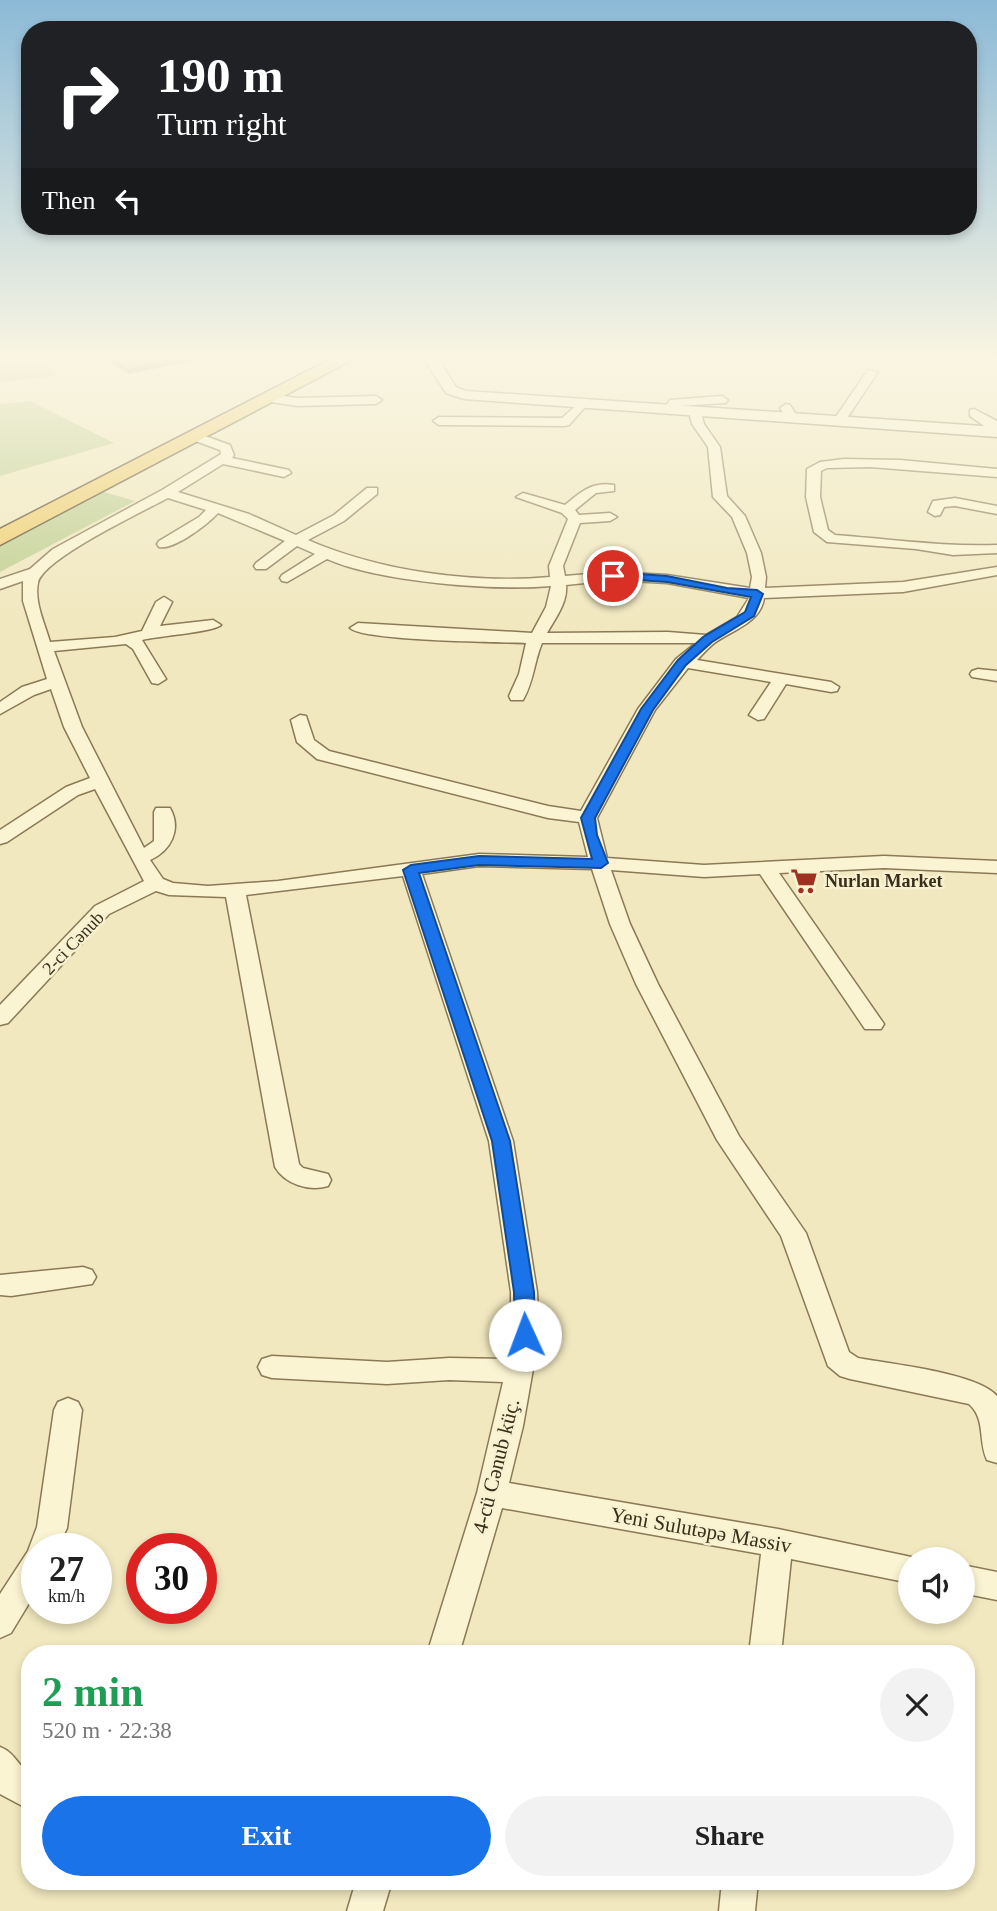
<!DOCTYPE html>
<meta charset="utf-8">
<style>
:root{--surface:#fff;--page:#f2f2f2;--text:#222;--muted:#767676;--accent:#1a73e8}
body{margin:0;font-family:Georgia,serif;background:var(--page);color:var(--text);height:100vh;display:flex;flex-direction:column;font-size:26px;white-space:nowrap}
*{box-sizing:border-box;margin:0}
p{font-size:23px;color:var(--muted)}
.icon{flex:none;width:38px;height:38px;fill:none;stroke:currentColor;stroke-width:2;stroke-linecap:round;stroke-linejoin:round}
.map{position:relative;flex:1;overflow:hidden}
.sheet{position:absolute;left:21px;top:1645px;width:954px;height:245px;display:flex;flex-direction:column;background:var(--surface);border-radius:28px;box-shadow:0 4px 10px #0003}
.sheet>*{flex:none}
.guide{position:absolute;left:21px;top:21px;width:956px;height:214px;border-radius:28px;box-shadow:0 4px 10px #0003;background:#202124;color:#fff;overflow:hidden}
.controls{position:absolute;left:898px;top:1547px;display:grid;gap:14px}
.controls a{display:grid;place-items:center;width:77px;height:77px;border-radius:50%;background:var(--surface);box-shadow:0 4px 10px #0003;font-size:35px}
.speed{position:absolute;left:21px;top:1533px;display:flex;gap:14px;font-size:35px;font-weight:700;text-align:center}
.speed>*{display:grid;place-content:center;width:91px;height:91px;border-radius:50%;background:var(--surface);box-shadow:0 4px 10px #0003;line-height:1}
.speed small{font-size:18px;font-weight:400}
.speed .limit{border:10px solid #d22;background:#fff;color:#111}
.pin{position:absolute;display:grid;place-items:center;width:60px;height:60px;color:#fff;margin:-30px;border:4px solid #fff;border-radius:50%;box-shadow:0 2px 7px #0007}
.me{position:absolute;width:77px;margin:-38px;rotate:358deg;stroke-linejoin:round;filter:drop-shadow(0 0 5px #0008)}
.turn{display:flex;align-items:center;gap:24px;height:147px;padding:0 21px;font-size:32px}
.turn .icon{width:91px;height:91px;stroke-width:2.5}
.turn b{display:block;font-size:49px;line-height:60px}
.then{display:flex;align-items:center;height:66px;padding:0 21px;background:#0003;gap:14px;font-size:26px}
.round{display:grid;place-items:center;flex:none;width:74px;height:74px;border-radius:37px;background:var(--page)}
.head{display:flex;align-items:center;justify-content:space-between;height:119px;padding:0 21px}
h1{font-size:42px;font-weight:700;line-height:52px;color:#1e9e55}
.primary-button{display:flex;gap:14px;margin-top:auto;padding:14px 21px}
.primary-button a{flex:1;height:80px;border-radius:42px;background:var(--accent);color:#fff;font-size:28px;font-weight:700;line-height:80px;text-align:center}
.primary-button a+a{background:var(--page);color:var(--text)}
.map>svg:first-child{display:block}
.green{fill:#c0cf92}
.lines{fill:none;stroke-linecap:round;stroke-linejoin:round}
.minor-casing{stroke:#8b7956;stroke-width:3}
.tertiary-casing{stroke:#8b7956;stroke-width:3}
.trunk-casing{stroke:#58462b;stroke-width:3}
.minor{fill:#fbf4d2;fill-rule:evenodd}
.tertiary{fill:#fbf4d2;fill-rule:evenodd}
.trunk{fill:#efce6e;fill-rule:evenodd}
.wall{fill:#b58f62}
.shaded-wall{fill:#937450}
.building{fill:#d2a672;stroke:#937450;stroke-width:2}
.route{fill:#1a73e8;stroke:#114b97;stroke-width:2}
.labels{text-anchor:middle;stroke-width:5;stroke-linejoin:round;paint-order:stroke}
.poi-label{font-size:18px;font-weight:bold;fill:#392e1b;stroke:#f8f1cf;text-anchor:start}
.street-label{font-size:18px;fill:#392e1b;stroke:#f8f1cf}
.near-street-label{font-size:21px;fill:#392e1b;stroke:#f8f1cf}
</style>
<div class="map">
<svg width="997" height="1911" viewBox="0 0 997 1911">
<rect width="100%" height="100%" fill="#f1e8bf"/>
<g class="green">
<polygon points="0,359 47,359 57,376 0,382"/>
<polygon points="30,401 114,443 0,476 0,404"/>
<polygon points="104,492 135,501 0,572 0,546"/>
</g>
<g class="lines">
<defs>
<g id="minor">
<polygon points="868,370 878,372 843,424 835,424 833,421"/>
<polygon points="268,394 298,398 376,396 382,400 376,404 298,406 264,401 262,398"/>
<polygon points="722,396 728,400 726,403 678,406 669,414 663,410 670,400"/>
<polygon points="581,401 587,405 569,425 565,426 439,425 433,421 439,417 562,418"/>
<polygon points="786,404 790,405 798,418 796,421 788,421 780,408"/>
<path d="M695,408L701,412L704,424L720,447L727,496L745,516L761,553L766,577L765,588L903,582L997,567V575L903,592L764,598C761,623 730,631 713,644C707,649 702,655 697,660L831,682L839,687L837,691L831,692L786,684L764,719L758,720L749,715L771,682L688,668L655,710L597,818L607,858L704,865L884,856L997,861V873L884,868L779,873L884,1024L881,1029H865L760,874L704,877L611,870L630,924L658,984L739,1136L806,1233L849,1352L858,1358C890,1364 978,1373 997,1396V1463L987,1460C978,1441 986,1419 969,1404L850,1379L840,1376L828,1366L781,1236L717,1140L636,984L610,924L592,869L479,866L422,874L513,1141L537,1292L539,1335L523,1426L509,1483L778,1529L921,1559H910V1583L791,1559L781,1654H749L761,1554L502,1508L459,1654H427L477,1493L503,1382L449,1380L387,1384L272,1378L262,1375L258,1367L262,1359L272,1356L387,1362L449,1358L507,1359L511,1335V1292L489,1141L403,876L246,895L299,1164L303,1168L328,1174L331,1180L328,1186C309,1192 285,1184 275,1167L226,897L169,895L156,891L109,914L8,1023L0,1025V1005L95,906L144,881L95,789L78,795L7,842L0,844V830L66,787L90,778L64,727L51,689L34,695L0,714V702L22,687L47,679L23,601V581L0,589V579L30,569L53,549L162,490L221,454L220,450L190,439L188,436L194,432L230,445L234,455L232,458L289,470L291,473L284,477L223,464L178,492L249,514L296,535L334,515L367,488H377V494L344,521L308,540C379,571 473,584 550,577L549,566L568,519L562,513L516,497L523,493L565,505C581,492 592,481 614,485V491L596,493L575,510L579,515L610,513L617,517L610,521L580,523L563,566L565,576L613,572L667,575L750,588L752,577L747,553L732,517L713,497L708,447L692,424L689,412ZM168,498L206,510L199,517L159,541L157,544L159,547C174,550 207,525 218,513L285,541L256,563L254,566L256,569H266L297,546L315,554L282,575L280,578L282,581L287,582L327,559C378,582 495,591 551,586L546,607L532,633L358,623L350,628C363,641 500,642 526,643L519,674L509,696L511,700H523C534,681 534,662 542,643H696L676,659L638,709L581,811L548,806L329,751L314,740L306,716L300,715L291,720L297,742L317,759L548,818L579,822L588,857L479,854L278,881L208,886L173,883L163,879L150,860C171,851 182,829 170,808H156L154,812V841L144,848L82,727L54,651L126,644L133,649L152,683L158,684L166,679L142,640C158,636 213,632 221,625L213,620L160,626L172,602L164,597L156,602L142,631L115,637L50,642C45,624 34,602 38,583C42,559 144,511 168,498ZM613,580L667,583L749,598L737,617L706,635L668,632L547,633C555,619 568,602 566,585Z"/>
<polygon points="974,409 997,421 997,435 970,416 970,410"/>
<path d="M844,459L900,460L997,469V477L870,467L827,468L821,471L820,497L828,530L835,535C889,539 943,547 997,545V553L953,555L916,549L827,542L814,532L806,497L807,469L820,462Z"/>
<polygon points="955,498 997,506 997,514 955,506 944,507 940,515 935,516 928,512 933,501"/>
<polygon points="978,669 997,671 997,681 972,677 970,674 972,671"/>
<polygon points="83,1267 92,1270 96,1277 92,1284 11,1296 0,1295 0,1275"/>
<polygon points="68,1398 78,1402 82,1410 67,1528 57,1549 37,1549 37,1590 11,1633 0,1638 0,1594 28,1551 37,1527 54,1410 58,1402"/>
<polygon points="962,1565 997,1572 997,1600 962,1593"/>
<path d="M0,1747C17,1754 16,1765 30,1773V1810L0,1794Z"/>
<polygon points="356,1881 392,1881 383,1911 347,1911"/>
<polygon points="722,1881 758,1881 755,1911 719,1911"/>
</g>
<polygon id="tertiary" points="424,359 438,359 456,387 466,391 997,427 997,437 464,399 446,393"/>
<polygon id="trunk" points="331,359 354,359 0,545 0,529"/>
</defs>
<use href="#minor" class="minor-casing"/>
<use href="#tertiary" class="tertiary-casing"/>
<use href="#trunk" class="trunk-casing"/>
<use href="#minor" class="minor"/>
<use href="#tertiary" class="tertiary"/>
<use href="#trunk" class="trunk"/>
</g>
<polygon class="wall" points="105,359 201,359 128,374"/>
<polygon class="shaded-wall" points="178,359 201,359 128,374 127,370"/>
<polygon class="building" points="111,359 178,359 127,370"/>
<linearGradient id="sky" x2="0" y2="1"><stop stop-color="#8cbad7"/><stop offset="0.57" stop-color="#f9f5e2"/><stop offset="1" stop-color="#f9f5e2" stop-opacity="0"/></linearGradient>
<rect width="997" height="627" fill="url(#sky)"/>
<polygon class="route" points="613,572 667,576 727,588 757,590 763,594 754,616 712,642 686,665 653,710 595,818 597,835 608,863 601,868 479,865 419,873 510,1141 534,1292 535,1335 532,1341 525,1344 518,1341 515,1335 514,1292 492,1141 403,870 411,865 479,856 592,859 581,818 641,709 678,660 703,637 745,612 751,597 667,582 609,578 609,573"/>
<defs>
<symbol id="supermarket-bare" viewBox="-9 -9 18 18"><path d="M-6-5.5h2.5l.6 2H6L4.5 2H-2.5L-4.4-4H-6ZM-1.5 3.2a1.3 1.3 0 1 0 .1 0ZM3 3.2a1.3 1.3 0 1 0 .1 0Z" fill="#9e3122" stroke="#f8f1cf" stroke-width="2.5" paint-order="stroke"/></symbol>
</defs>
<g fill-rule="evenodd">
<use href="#supermarket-bare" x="785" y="862" width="38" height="38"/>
</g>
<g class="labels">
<g class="poi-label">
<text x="825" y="887">Nurlan Market</text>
</g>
<g class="street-label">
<text transform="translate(73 943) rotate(-46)" y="6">2-ci Cənub</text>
</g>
<g class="near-street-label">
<text transform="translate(496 1466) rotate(-76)" y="7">4-cü Cənub küç.</text>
<text transform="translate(701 1530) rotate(10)" y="7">Yeni Sulutəpə Massiv</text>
</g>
</g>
</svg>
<div class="controls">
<a><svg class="icon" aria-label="sound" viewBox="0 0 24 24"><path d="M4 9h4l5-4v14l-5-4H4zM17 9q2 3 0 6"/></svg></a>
</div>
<div class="speed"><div>27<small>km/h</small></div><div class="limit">30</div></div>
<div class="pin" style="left:613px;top:576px;background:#d93025"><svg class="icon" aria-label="arrive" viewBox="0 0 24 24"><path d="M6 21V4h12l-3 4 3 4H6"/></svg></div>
<svg class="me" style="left:525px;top:1335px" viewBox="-20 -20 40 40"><circle r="19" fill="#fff"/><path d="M0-13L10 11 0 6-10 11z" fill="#1a73e8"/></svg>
<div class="guide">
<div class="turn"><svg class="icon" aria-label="right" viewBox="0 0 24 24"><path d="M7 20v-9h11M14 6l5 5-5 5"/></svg><div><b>190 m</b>Turn right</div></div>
<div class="then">Then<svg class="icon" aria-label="left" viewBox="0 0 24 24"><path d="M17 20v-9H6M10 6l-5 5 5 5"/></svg></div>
</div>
<section class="sheet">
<div class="head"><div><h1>2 min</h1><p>520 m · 22:38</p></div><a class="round"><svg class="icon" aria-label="close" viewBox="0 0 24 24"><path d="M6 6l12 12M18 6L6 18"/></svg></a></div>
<div class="primary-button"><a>Exit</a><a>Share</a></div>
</section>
</div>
